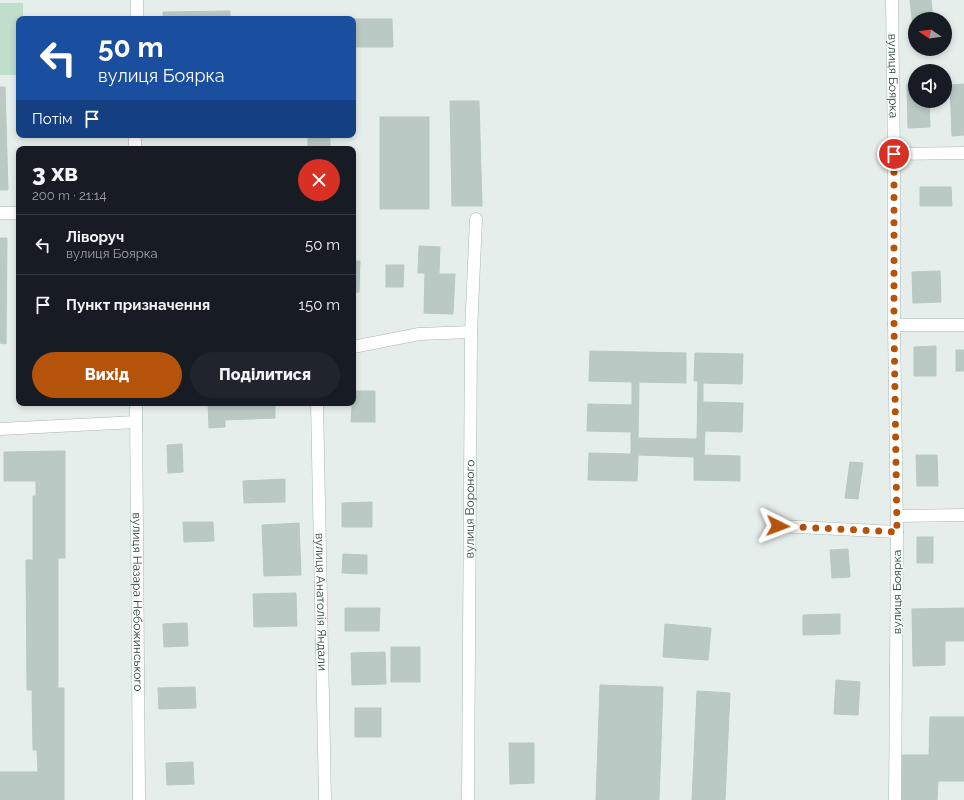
<!DOCTYPE html>
<html lang="uk">
<meta charset="utf-8">
<style>
:root{--surface:#171b24;--page:#20242c;--text:#f1f3f6;--muted:#9ea1a6;--line:#363941;--accent:#b45309}
body{margin:0;font-family:Raleway,sans-serif;background:var(--page);color:var(--text);height:100vh;display:flex;flex-direction:column;font-size:15px;white-space:nowrap}
*{box-sizing:border-box;margin:0}
p{font-size:13px;color:var(--muted)}
.icon{flex:none;width:22px;height:22px;fill:none;stroke:currentColor;stroke-width:2;stroke-linecap:round;stroke-linejoin:round}
.map{position:relative;flex:1;overflow:hidden}
.panel{position:absolute;left:16px;top:146px;width:340px;height:260px;display:flex;flex-direction:column;background:var(--surface);border-radius:8px;box-shadow:0 2px 6px #0003}
.panel>*{flex:none}
.hud{position:absolute;left:16px;top:16px;width:340px;height:122px;border-radius:8px;box-shadow:0 2px 6px #0003;background:#1a4fa0;color:#fff;overflow:hidden}
.needle{width:26px;rotate:283deg}
.fabs{position:absolute;left:908px;top:12px;display:grid;gap:8px}
.fabs a{display:grid;place-items:center;width:44px;height:44px;border-radius:50%;background:var(--surface);box-shadow:0 2px 6px #0003;font-size:20px}
.pin{position:absolute;display:grid;place-items:center;width:34px;height:34px;color:#fff;margin:-17px;border:2px solid #fff;border-radius:50%;box-shadow:0 1px 4px #0007}
.me{position:absolute;width:44px;margin:-22px;rotate:93deg;stroke-linejoin:round;filter:drop-shadow(0 0 3px #0008)}
.turn{display:flex;align-items:center;gap:14px;height:84px;padding:0 16px;font-size:18px}
.turn .icon{width:52px;height:52px;stroke-width:2.5}
.turn b{display:block;font-size:28px;line-height:34px}
.then{display:flex;align-items:center;height:38px;padding:0 16px;background:#0003;gap:8px;font-size:15px}
.round{display:grid;place-items:center;flex:none;width:42px;height:42px;border-radius:21px;background:var(--page)}
.head{display:flex;align-items:center;justify-content:space-between;height:68px;padding:0 16px}
h1{font-size:24px;font-weight:800;line-height:30px}
.primary-button{display:flex;gap:8px;margin-top:auto;padding:8px 16px}
.primary-button a{flex:1;height:46px;border-radius:24px;background:var(--accent);color:#fff;font-size:16px;font-weight:800;line-height:46px;text-align:center}
.primary-button a+a{background:var(--page);color:var(--text)}
ul{padding:0;list-style:none}
li{display:flex;align-items:center;gap:12px;height:60px;padding:0 16px;border-top:1px solid var(--line)}
li div{flex:1}
li b{display:block;font-size:15px}
li em{font-style:normal}
.map>svg:first-child{display:block}
.green{fill:#bfdfca}
.building{fill:#bbc9c5;stroke:#b8c8c3}
.lines{fill:none;stroke-linecap:round;stroke-linejoin:round}
.minor-casing{stroke:#a8b7b3;stroke-width:13}
.minor{stroke:#fff;stroke-width:12}
.route{stroke:#b45309;stroke-width:7;stroke-dasharray:0 12.6}
.labels{text-anchor:middle;stroke-width:3;stroke-linejoin:round;paint-order:stroke}
.street-label{font-size:12px;fill:#25413b;stroke:#f7fbf9}
</style>
<div class="map">
<svg width="964" height="800" viewBox="0 0 964 800">
<rect width="100%" height="100%" fill="#e6eeeb"/>
<polygon class="green" points="0,3 23,3 23,19 19,19 19,75 0,75"/>
<g class="building">
<polygon points="910,0 931,0 933,19 915,19 915,36 914,36"/>
<polygon points="230,11 230,19 163,19 163,12"/>
<polygon points="353,19 392,19 393,47 353,47"/>
<polygon points="907,84 915,84 915,101 929,101 930,127 908,128"/>
<polygon points="964,84 964,135 952,136 950,85"/>
<polygon points="0,87 5,87 8,190 0,190"/>
<polygon points="450,101 479,101 482,206 452,206"/>
<rect x="380" y="117" width="49" height="92"/>
<rect x="308" y="135" width="22" height="14"/>
<polygon points="920,187 951,187 952,206 920,206"/>
<polygon points="0,238 7,238 6,344 0,343"/>
<polygon points="419,246 440,247 439,274 455,274 453,314 424,313 425,273 418,273"/>
<polygon points="353,261 360,261 359,292 353,292"/>
<polygon points="386,265 404,265 403,287 386,287"/>
<polygon points="940,271 941,302 913,303 912,272"/>
<polygon points="936,346 936,376 914,376 914,347"/>
<rect x="956" y="350" width="8" height="21"/>
<polygon points="590,351 686,353 686,383 639,382 638,438 697,439 698,381 694,381 695,353 743,354 742,384 703,383 703,402 743,403 742,432 705,431 704,455 740,456 740,481 694,480 694,457 638,455 637,481 588,480 589,453 631,454 631,432 587,431 588,404 632,405 632,382 589,381"/>
<polygon points="353,391 375,391 375,422 351,422"/>
<polygon points="57,403 90,403 90,405 56,405"/>
<polygon points="208,403 275,403 275,418 225,420 225,427 209,428"/>
<polygon points="182,444 183,472 168,473 167,445"/>
<polygon points="65,451 65,558 58,558 58,688 64,688 64,800 0,800 0,772 38,772 37,750 33,750 32,690 27,690 26,560 33,560 33,496 36,496 36,481 4,481 4,452"/>
<polygon points="916,455 937,455 938,486 917,486"/>
<polygon points="850,462 863,463 858,499 845,498"/>
<polygon points="285,479 285,502 244,503 243,481"/>
<polygon points="372,502 372,527 342,527 342,503"/>
<polygon points="183,522 213,522 214,541 184,542"/>
<polygon points="299,523 301,575 264,576 262,525"/>
<rect x="917" y="537" width="16" height="26"/>
<polygon points="848,549 850,577 832,578 830,550"/>
<polygon points="343,554 367,555 367,574 342,573"/>
<polygon points="296,593 297,626 254,627 253,594"/>
<polygon points="345,608 380,608 379,631 345,631"/>
<polygon points="964,608 964,641 945,641 945,665 913,666 912,609"/>
<polygon points="840,614 840,634 803,635 803,615"/>
<polygon points="187,623 188,646 164,647 163,624"/>
<polygon points="665,624 711,628 708,660 663,657"/>
<rect x="391" y="647" width="29" height="35"/>
<polygon points="385,652 386,684 352,685 351,653"/>
<polygon points="836,680 860,682 858,715 834,714"/>
<polygon points="600,685 663,687 659,800 596,800"/>
<polygon points="195,687 196,708 159,709 158,688"/>
<polygon points="697,691 730,693 725,800 692,800"/>
<rect x="355" y="708" width="26" height="29"/>
<polygon points="930,717 964,717 964,781 938,781 937,800 902,800 902,755 929,755"/>
<polygon points="509,743 534,743 534,783 510,784"/>
<polygon points="193,762 194,784 167,785 166,763"/>
</g>
<g class="lines">
<defs>
<g id="minor">
<path id="s1" d="M892,0L894,154V325L897,532L895,800"/>
<polyline points="137,19 137,0"/>
<polyline points="135,149 135,135"/>
<polyline points="894,154 964,153"/>
<polyline points="0,213 19,213"/>
<polyline points="894,325 964,325"/>
<polyline points="353,347 419,334 471,332"/>
<path id="s2" d="M136,403L139,800"/>
<path id="s3" d="M317,403L325,800"/>
<polyline points="0,429 136,422"/>
<polyline points="897,516 964,515"/>
<polyline points="778,526 897,532"/>
<path id="s4" d="M468,800L471,332L476,219"/>
</g>
</defs>
<use href="#minor" class="minor-casing"/>
<use href="#minor" class="minor"/>
</g>
<g class="lines">
<polyline class="route" points="778,526 897,532 894,326 894,154"/>
</g>
<g class="labels">
<g class="street-label">
<text dy="4" stroke="none"><textPath href="#s1" startOffset="76">вулиця Боярка</textPath></text>
<text dy="4" stroke="none"><textPath href="#s4" startOffset="291">вулиця Вороного</textPath></text>
<text transform="translate(897 592) rotate(-90)" y="4">вулиця Боярка</text>
<text dy="4" stroke="none"><textPath href="#s2" startOffset="199">вулиця Назара Небожинського</textPath></text>
<text dy="4" stroke="none"><textPath href="#s3" startOffset="199">вулиця Анатолія Яндали</textPath></text>
</g>
</g>
</svg>
<div class="fabs">
<a><svg class="needle" viewBox="-14 -14 28 28"><path d="M0-13l5 13h-10z" fill="#e53935"/><path d="M0 13l5-13h-10z" fill="#9ea1a6"/></svg></a>
<a><svg class="icon" aria-label="sound" viewBox="0 0 24 24"><path d="M4 9h4l5-4v14l-5-4H4zM17 9q2 3 0 6"/></svg></a>
</div>
<div class="pin" style="left:894px;top:154px;background:#d93025"><svg class="icon" aria-label="arrive" viewBox="0 0 24 24"><path d="M6 21V4h12l-3 4 3 4H6"/></svg></div>
<svg class="me" style="left:778px;top:526px" viewBox="-20 -20 40 40"><path d="M0-17L14 15 0 8-14 15z" fill="#b45309" stroke="#fff" stroke-width="4"/></svg>
<div class="hud">
<div class="turn"><svg class="icon" aria-label="left" viewBox="0 0 24 24"><path d="M17 20v-9H6M10 6l-5 5 5 5"/></svg><div><b>50 m</b>вулиця Боярка</div></div>
<div class="then">Потім<svg class="icon" aria-label="arrive" viewBox="0 0 24 24"><path d="M6 21V4h12l-3 4 3 4H6"/></svg></div>
</div>
<section class="panel">
<div class="head"><div><h1>3 хв</h1><p>200 m · 21:14</p></div><a class="round" style="background:#d93025;color:#fff"><svg class="icon" aria-label="close" viewBox="0 0 24 24"><path d="M6 6l12 12M18 6L6 18"/></svg></a></div>
<ul>
<li><svg class="icon" aria-label="left" viewBox="0 0 24 24"><path d="M17 20v-9H6M10 6l-5 5 5 5"/></svg><div><b>Ліворуч</b><p>вулиця Боярка</p></div><em>50 m</em></li>
<li><svg class="icon" aria-label="arrive" viewBox="0 0 24 24"><path d="M6 21V4h12l-3 4 3 4H6"/></svg><div><b>Пункт призначення</b></div><em>150 m</em></li>
</ul>
<div class="primary-button"><a>Вихід</a><a>Поділитися</a></div>
</section>
</div>
